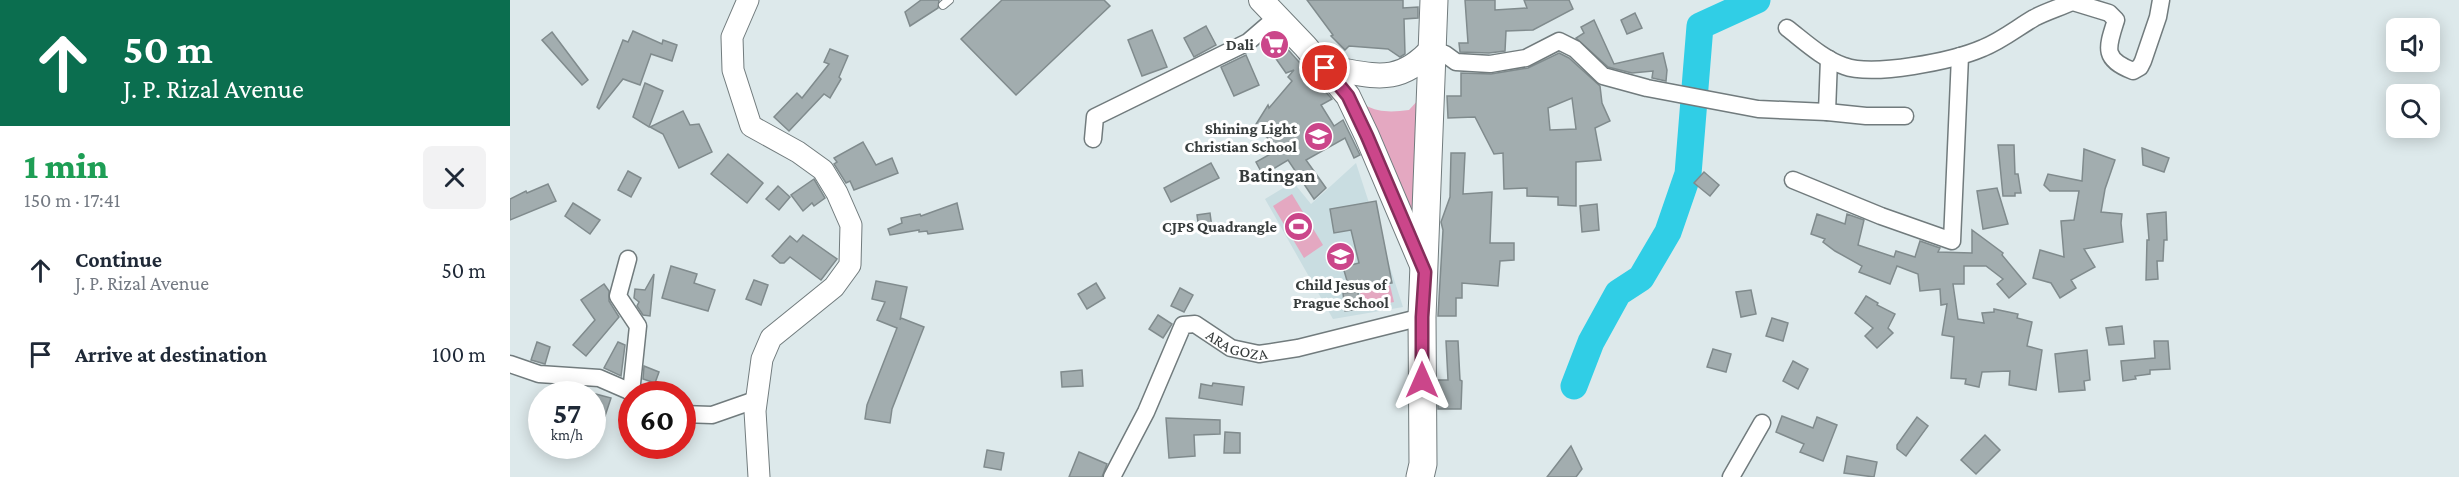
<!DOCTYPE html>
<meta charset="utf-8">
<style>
:root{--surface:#fff;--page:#f2f2f3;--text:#1f2937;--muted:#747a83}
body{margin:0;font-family:"Crimson Pro",serif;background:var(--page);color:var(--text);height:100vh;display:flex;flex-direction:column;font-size:22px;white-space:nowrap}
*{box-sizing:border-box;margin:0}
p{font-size:20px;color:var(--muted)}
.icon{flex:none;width:33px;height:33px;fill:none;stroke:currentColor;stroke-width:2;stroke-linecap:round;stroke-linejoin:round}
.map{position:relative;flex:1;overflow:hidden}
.drawer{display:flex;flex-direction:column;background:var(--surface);width:510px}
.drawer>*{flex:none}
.hud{background:#0b6e4f;color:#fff;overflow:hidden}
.fabs{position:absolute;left:1876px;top:18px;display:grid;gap:12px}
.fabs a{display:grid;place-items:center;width:54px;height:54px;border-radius:9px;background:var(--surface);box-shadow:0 3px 15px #0003;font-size:30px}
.speed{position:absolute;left:18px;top:381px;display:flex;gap:12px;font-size:30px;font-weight:700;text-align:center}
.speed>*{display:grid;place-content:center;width:78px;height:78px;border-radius:50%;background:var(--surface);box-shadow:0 3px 15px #0003;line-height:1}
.speed small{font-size:15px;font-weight:400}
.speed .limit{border:9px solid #d22;background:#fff;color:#111}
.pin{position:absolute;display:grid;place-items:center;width:51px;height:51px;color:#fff;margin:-26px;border:3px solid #fff;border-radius:50%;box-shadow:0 2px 6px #0007}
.me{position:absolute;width:66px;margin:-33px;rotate:0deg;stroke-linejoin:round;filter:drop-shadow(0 0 4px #0008)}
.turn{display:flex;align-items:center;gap:21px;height:126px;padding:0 24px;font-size:27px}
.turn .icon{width:78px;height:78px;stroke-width:2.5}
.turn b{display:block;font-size:42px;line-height:51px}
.round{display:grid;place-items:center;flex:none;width:63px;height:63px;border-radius:9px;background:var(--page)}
.headline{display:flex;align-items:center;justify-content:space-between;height:102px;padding:0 24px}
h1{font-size:36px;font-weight:800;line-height:45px;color:#1e9e55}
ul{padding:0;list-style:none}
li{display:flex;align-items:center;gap:18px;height:84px;padding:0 24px}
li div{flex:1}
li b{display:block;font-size:22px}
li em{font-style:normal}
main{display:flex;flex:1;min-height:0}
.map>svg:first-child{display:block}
.built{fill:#c9dde1}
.green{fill:#e4a8c1}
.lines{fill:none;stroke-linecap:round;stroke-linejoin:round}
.river{stroke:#30cee6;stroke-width:27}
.building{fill:#a2adaf;stroke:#808b8d;stroke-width:1.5;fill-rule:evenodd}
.service-casing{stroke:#717b7d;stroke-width:10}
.minor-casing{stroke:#717b7d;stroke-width:19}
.tertiary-casing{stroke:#717b7d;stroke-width:23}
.secondary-casing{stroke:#717b7d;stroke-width:26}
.primary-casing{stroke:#717b7d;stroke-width:29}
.service{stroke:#fff;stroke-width:8}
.minor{stroke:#fff;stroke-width:16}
.tertiary{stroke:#fff;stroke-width:21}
.secondary{stroke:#fff;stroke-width:24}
.primary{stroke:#fff;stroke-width:27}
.route-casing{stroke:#842e5a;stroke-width:15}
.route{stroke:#cb468a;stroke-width:10}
.labels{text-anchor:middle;stroke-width:6;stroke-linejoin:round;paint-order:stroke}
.poi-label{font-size:16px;font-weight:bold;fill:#373c3c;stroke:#fff;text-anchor:end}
.street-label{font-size:16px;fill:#373c3c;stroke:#fff}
.quarter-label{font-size:20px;font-weight:bold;fill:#373c3c;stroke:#fff}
</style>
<main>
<section class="drawer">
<div class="hud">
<div class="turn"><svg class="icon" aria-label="ahead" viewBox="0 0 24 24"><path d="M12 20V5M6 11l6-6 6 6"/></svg><div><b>50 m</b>J. P. Rizal Avenue</div></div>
</div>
<div class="headline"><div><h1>1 min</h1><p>150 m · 17:41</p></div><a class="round"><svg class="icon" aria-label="close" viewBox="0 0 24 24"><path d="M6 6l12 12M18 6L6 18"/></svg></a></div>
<ul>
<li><svg class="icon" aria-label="ahead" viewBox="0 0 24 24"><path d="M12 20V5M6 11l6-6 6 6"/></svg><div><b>Continue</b><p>J. P. Rizal Avenue</p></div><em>50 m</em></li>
<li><svg class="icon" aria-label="arrive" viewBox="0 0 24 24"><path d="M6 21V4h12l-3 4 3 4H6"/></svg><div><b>Arrive at destination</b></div><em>100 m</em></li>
</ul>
</section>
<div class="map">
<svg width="1949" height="477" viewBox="0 0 1949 477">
<rect width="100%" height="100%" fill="#dde9eb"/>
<polygon class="built" points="846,163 893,307 823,319 755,199 783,182 801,204"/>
<g class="green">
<path d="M910,98L906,247L855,105C869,113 883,112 899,110Z"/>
<polygon points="782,194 813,245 794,258 763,206"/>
<polygon points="880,285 884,302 852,308 850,291"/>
</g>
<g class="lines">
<polyline class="river" points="1064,386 1081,342 1108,293 1131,278 1158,232 1178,174 1190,26 1247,0"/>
</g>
<g class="building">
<polygon points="411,0 429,0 428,8 400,26 395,12"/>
<polygon points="492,0 594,0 600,6 506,95 451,39"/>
<polygon points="797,0 893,0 893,8 908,7 908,18 894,19 895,54 890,57 878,49 839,46 835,50 821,36 823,35"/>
<polygon points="955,0 985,0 985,10 1017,8 1014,0 1059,0 1063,9 1023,30 996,31 995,51 979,53 950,52 949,43 958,43"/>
<polygon points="1125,13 1132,28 1117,34 1111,20"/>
<polygon points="1084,20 1104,64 1153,53 1157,70 1156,81 1142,78 1143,71 1122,73 1098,67 1066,38 1074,33 1071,27"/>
<polygon points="696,26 706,45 684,57 674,38"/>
<polygon points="642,30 657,67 632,76 618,40"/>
<polygon points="123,31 152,44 153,40 167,45 162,61 141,54 130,85 113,79 89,109 87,107 113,40 118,42"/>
<polygon points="42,32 78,80 72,85 32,40"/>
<polygon points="765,35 822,99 811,105 824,126 833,120 850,155 844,158 835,138 796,160 816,188 804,199 778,160 753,175 746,162 764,152 757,137 743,129 758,105 759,108 782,81 778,77 784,70 776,73 755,43"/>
<polygon points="320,49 338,56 329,77 331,79 320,98 314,94 279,131 264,117 287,93 292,98 319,64 314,62"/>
<path d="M1049,53L1059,58L1090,86L1092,103L1100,121L1085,128L1091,160L1066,162V206L1048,205V197L1017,196V188L994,189L993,153L984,154L965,117L938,118L937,96H951V73L981,74L1018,68ZM1062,98L1066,129L1040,130L1038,108Z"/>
<polygon points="736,55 749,85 724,96 711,67"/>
<polygon points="135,83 153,91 139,127 123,117"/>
<polygon points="173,111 180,125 189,124 202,152 169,168 153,134 140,127"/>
<polygon points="353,142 366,165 382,158 388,173 344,190 340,181 336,183 324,164 327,162 324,158"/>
<polygon points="1488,145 1504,145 1505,174 1508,174 1511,193 1505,193 1505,196 1493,196"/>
<polygon points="1632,148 1659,158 1654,172 1633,165"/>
<polygon points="1574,149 1605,160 1595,189 1591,212 1612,214 1611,223 1613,242 1574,249 1585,267 1561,280 1566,288 1550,298 1541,283 1523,278 1530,250 1554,257 1551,221 1564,220 1569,191 1540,191 1534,185 1538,174 1572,181"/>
<polygon points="941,153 955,153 953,194 982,192 980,243 1004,243 1004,260 990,261 988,286 952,283 952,298 946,298 946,316 928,316 933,230 931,222 940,197"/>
<polygon points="218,154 253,183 237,203 201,174"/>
<polygon points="701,163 709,178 661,202 654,188"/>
<polygon points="118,171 131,178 121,197 108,190"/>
<polygon points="1194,172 1209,185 1200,196 1184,183"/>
<polygon points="304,179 315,198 304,206 302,203 293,211 281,195"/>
<polygon points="38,184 46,201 0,220 0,199 16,191 17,193"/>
<polygon points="268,186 280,197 269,210 256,199"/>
<polygon points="1487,188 1498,224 1473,229 1467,191"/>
<polygon points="866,201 882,283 840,291 833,267 849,263 841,230 824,233 820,209"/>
<polygon points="63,203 90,220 80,234 55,216"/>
<polygon points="447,203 453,229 418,234 417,231 409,232 409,230 380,235 378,229 392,223 391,218 410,214 411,216"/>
<polygon points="1087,204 1089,230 1072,232 1070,206"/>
<polygon points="1656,212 1657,240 1654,240 1653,261 1647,261 1648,279 1636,280 1637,240 1639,240 1637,214"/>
<polygon points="700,213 702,228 689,230 687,215"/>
<polygon points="1307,214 1335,224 1337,214 1354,220 1348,245 1384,257 1386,251 1405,257 1410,241 1430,248 1428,252 1462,253 1462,230 1493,253 1492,255 1516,284 1499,298 1487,284 1493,279 1476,266 1454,266 1454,284 1443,284 1448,319 1474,323 1472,313 1484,312 1484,309 1508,314 1507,318 1522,322 1517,346 1532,350 1526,390 1499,385 1500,371 1472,372 1469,387 1455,384 1456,379 1441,378 1444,337 1432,335 1437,304 1431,305 1430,289 1410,291 1408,274 1387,266 1380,284 1349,272 1352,266 1325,251 1313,242 1315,239 1301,234"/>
<polygon points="293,235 327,259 311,280 280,257 274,263 270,263 262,256 280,236 287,242"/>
<polygon points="161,266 187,274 184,283 205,290 198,311 152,298"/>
<polygon points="144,274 140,316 133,315 127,306 129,302 124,298 125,289 135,290"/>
<polygon points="244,280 258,285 251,305 236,299"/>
<polygon points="366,281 397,287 390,320 391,318 414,327 382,409 380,423 355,419 357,405 387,328 367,320 375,302 362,299"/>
<polygon points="586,283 595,298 577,309 568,294"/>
<polygon points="94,284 99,291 99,301 109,317 76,356 63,345 85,320 71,300"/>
<polygon points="670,288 683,295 674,312 661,306"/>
<polygon points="1241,290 1246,314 1231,317 1226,292"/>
<polygon points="848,292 850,309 835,311 833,293"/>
<polygon points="1356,296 1368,303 1367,305 1385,314 1378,328 1383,333 1367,348 1355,336 1363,328 1345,313"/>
<polygon points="648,315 662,324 653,338 639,329"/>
<polygon points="1262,318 1278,323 1273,341 1256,336"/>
<polygon points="1612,326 1614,344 1599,345 1596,328"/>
<polygon points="936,341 948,341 950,380 952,381 951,409 928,409 928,380 938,380"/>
<polygon points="1644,341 1658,341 1660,369 1640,370 1640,374 1625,376 1626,379 1613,381 1611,361 1645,358"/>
<polygon points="27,342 40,347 35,364 21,360"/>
<polygon points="108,342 115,345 111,376 94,368"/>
<polygon points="1203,349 1221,354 1216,372 1197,367"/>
<polygon points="1577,350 1580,380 1574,381 1575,390 1549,392 1545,354"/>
<polygon points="1283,361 1298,369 1288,389 1273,381"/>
<polygon points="134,366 149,372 145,383 133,379"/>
<polygon points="572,370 573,386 552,387 551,372"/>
<polygon points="703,383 734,387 732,405 689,398 691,384 702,386"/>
<polygon points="82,393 101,398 95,416 82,412"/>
<polygon points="1272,416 1303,428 1307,417 1327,425 1313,461 1290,452 1294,444 1266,432"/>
<polygon points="1407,417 1418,426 1396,456 1387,449 1387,445"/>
<polygon points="656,418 710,420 710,434 684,435 685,456 659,458"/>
<polygon points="715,432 730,433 730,453 714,453"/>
<polygon points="1475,435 1490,450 1466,474 1451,460"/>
<polygon points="1061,446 1072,469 1066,477 1037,477"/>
<polygon points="477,450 494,453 491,470 474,467"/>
<polygon points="569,452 597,464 592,477 559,477"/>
<polygon points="1337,456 1367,462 1364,477 1334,473"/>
</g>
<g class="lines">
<defs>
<polyline id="service" points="433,5 439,0"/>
<g id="minor">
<path d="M1563,2L1599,13L1606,20C1597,48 1592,59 1623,71L1630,67L1633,61L1648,17L1651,0"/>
<path d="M1277,28C1294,41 1313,59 1334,66C1363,77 1443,61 1473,48C1491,41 1507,28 1524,18C1537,11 1552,7 1566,0"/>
<polyline points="922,49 935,54 946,62 980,64 1016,58 1049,41 1065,49 1093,76 1137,88 1248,109 1317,112 1356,116 1395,116"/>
<polyline points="1317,112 1319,59"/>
<polyline points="583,139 585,117 738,42 767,17"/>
<polyline points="1283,180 1371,216 1442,241 1450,56"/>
<polyline points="118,259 108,296 128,326 121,393"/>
<polyline points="0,364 29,374 89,378 126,394"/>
<polyline points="172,414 202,415 245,400"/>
<path id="s1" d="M602,477L636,412L673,325L685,324L721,348L749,354L788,348L912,317"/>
<polyline points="1221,477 1252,423"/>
</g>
<polyline id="tertiary" points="238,0 222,37 223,70 241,126 288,152 313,170 327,193 341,225 340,265 324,287 261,338 252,359 245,411 249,477"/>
<g id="secondary">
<polyline points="751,0 795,46 838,96 857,136 914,270"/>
<path d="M815,68C859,73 886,89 922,49"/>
</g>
<polyline id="primary" points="910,477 913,464 912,317 924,0"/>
</defs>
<use href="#service" class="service-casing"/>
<use href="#minor" class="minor-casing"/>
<use href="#tertiary" class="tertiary-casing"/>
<use href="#secondary" class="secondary-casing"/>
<use href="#primary" class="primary-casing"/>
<use href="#service" class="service"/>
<use href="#minor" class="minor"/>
<use href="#tertiary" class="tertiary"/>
<use href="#secondary" class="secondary"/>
<use href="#primary" class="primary"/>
</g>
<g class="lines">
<defs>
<polyline id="route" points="815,68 838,96 857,136 915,272 912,317 912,380"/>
</defs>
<use href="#route" class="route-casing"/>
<use href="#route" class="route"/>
</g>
<defs>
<symbol id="supermarket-disc" viewBox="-11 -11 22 22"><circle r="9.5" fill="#cb468a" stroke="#fff"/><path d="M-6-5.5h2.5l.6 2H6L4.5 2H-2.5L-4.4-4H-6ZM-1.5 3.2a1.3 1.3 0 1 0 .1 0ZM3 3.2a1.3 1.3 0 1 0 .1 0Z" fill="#fff"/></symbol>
<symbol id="school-disc" viewBox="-11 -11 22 22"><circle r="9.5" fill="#cb468a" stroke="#fff"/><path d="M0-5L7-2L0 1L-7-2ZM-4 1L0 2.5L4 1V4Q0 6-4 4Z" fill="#fff"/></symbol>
<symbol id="stadium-disc" viewBox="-11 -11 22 22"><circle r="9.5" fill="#cb468a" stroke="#fff"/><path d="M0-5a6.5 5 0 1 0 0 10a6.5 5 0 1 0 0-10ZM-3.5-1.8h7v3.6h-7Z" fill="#fff"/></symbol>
</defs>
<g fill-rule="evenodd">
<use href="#supermarket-disc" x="748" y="28" width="33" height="33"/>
<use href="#school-disc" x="792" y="120" width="33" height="33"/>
<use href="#stadium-disc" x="772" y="210" width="33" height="33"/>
<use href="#school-disc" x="814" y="240" width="33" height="33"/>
</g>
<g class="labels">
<g class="poi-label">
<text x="744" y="50">Dali</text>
<text x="787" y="134">Shining Light<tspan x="787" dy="18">Christian School</tspan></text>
<text x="767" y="232">CJPS Quadrangle</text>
<text x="831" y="290" text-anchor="middle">Child Jesus of<tspan x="831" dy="18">Prague School</tspan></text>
</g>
<g class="street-label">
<text dy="6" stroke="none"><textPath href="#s1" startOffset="228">ARAGOZA</textPath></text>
</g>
<g class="quarter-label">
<text x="767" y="182">Batingan</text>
</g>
</g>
</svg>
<div class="fabs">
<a><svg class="icon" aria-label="sound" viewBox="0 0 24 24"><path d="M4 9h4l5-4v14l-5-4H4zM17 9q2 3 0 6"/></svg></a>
<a><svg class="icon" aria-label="search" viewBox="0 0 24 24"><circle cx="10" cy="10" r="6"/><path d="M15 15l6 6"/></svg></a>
</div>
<div class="speed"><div>57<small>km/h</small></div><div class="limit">60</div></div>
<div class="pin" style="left:815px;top:68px;background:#d93025"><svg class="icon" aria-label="arrive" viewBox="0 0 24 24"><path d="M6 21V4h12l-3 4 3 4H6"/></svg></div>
<svg class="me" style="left:912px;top:380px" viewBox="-20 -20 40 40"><path d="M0-17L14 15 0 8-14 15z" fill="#cb468a" stroke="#fff" stroke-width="4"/></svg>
</div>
</main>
